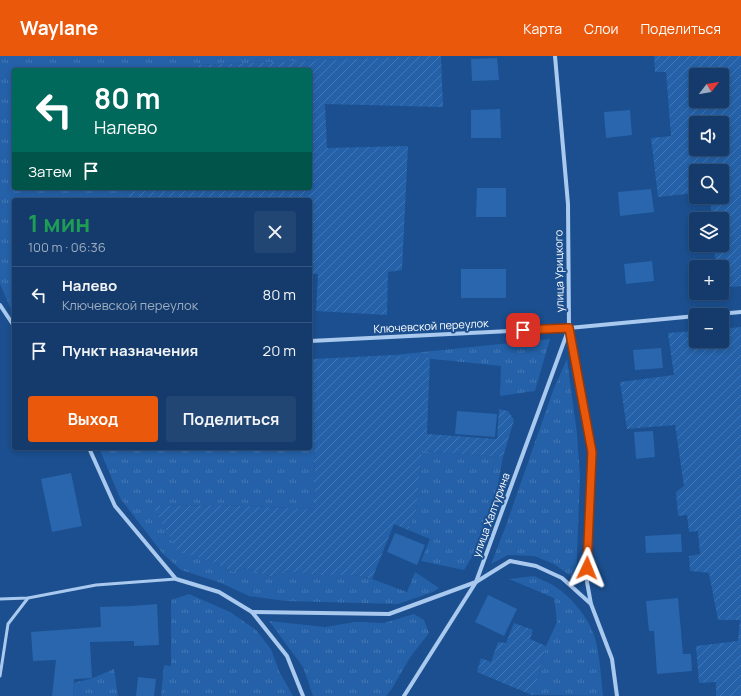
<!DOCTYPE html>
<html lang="ru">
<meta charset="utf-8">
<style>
:root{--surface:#143b6b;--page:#214673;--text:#f1f3f6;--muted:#9dadc1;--line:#33557e;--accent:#ea580c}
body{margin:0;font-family:Manrope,sans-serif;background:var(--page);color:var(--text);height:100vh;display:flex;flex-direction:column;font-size:15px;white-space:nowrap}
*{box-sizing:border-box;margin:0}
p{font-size:13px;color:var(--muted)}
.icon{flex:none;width:22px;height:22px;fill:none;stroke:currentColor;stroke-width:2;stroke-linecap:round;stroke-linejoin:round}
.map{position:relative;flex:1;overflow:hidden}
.details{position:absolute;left:12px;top:142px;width:300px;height:252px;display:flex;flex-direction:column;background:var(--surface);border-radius:4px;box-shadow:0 2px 6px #0003,0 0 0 1px var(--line)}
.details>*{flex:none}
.banner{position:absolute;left:12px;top:12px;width:300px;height:122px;border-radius:4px;box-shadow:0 2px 6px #0003,0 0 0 1px var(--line);background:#00695c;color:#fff;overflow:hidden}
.needle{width:26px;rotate:59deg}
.fabs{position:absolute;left:689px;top:12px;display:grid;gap:8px}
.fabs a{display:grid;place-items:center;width:40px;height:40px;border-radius:4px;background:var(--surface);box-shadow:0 2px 6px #0003,0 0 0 1px var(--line);font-size:20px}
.pin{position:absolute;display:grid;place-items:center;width:34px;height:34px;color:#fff;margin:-17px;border-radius:8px;box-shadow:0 2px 6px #0006}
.me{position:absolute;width:44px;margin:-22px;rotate:2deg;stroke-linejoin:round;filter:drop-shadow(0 0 3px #0008)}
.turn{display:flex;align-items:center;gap:14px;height:84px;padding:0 16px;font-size:18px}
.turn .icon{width:52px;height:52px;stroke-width:2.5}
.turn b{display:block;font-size:28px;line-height:34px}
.then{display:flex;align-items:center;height:38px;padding:0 16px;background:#0003;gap:8px;font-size:15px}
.round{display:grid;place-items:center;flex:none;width:42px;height:42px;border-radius:4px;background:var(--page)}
.headline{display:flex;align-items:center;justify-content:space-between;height:68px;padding:0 16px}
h1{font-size:24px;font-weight:700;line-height:30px;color:#1e9e55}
.cta{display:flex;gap:8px;margin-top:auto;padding:8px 16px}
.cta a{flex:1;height:46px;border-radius:4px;background:var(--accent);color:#fff;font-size:16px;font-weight:700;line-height:46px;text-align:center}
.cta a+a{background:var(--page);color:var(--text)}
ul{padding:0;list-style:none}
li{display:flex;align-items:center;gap:12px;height:56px;padding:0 16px;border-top:1px solid var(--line)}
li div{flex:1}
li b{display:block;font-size:15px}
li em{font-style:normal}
header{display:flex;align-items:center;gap:24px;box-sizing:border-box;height:56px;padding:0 20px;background:var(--accent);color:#fff}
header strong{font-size:19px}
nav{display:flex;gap:22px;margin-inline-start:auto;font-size:14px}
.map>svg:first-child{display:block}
.grass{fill:url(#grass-tufts)}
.garden{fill:url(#garden-furrows);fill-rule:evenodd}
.building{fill:#2a66ad}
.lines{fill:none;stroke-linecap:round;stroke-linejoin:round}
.lane{stroke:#a9c9ee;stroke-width:3}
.street{stroke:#a9c9ee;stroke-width:4}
.route-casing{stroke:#983908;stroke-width:10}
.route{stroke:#ea580c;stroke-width:7}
.labels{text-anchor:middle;stroke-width:4;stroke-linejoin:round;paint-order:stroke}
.street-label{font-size:11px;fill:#fff;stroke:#1b4f8f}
</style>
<header>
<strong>Waylane</strong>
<nav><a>Карта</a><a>Слои</a><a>Поделиться</a></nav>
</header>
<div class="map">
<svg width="741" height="640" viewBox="0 0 741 640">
<defs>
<pattern id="grass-tufts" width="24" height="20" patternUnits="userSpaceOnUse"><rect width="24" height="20" fill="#2461a8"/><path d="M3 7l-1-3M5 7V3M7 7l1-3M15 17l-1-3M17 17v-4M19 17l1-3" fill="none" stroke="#4579b5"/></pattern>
<pattern id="garden-furrows" width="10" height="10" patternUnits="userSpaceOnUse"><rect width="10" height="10" fill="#2461a8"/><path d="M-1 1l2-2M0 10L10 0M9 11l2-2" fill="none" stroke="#4579b5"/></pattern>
</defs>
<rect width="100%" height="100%" fill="#1b4f8f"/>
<g class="grass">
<polygon points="0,0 426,0 197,9 196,14 14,14 14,132 132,132 128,137 127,144 14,144 14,257 11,253 0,228"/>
<polygon points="550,283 535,335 500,340 501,310 394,299"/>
<polygon points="310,302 314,303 315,453 217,449 154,450 210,505 233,516 245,512 272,521 284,515 317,519 354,519 372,523 407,536 415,516 439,532 433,536 398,548 286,545 249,540 221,527 181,514 163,498 120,442 99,392 310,392"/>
<polygon points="567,303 577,378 580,421 576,524 554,508 534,500 508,499 491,508 505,472 554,332"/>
<polygon points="422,395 503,401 495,445 481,486 464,514 421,505 430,483 408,474 416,456"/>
<path d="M534,520C539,523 546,525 551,528C570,539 588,560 595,582C600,600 601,621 603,640L533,639L546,590L557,566L554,542L509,523Z"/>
<polygon points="189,538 230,556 256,574 271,593 279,615 293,640 161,640 164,609 171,610 171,544"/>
<polygon points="414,558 424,564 429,577 411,600 391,634 386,640 313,640 303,611 269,565 325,571 355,566 384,567"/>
<polygon points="114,613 118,640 73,640 74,627 93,622"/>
</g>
<g class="garden">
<polygon points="426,0 441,0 443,51 325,48 327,92 408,90 402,214 388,216 387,259 316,255 318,218 310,218 310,144 127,144 128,137 132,132 310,132 310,14 196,14 197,9"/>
<path d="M654,0H741V230L722,232V211H716L714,189H722V163H712L710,141H722V115H696V137L658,141L651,82L671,80L666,16H655ZM696,19H722V45H696ZM696,67H722V93H696Z"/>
<polygon points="741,271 741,640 716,640 716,626 699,627 696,590 738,585 740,564 718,564 709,517 690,515 689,500 700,498 698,475 689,476 687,459 678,460 676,436 684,430 675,369 627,373 620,326 674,319 668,277 696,275 696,285 722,285 722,273"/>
<polygon points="394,299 430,302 427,378 497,383 499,353 508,355 514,364 503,401 422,395 416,456 408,474 394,468 372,523 354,519 317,519 284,515 272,521 245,512 233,516 210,505 177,494 153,450 217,449 315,453 314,303"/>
<polygon points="514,567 533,574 530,583 546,590 533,639 534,640 477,616 481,602 491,606 498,586 506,587"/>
</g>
<g class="building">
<polygon points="497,2 499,24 472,25 471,3"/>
<polygon points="500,53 501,82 471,82 471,54"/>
<polygon points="630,54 632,79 606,82 604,56"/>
<polygon points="477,132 506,132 506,161 476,161"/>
<polygon points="651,133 654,156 620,160 618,136"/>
<polygon points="652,205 654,225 626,228 624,208"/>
<rect x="461" y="213" width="45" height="29"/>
<polygon points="661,292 663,312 635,314 633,294"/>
<polygon points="457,355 497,358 495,381 455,378"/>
<polygon points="653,375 655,401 636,403 634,376"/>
<polygon points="71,417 82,470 52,476 41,423"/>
<polygon points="395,477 425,489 417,509 387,496"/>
<polygon points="681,478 682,496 646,497 645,480"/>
<polygon points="488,539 517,553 504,580 475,566"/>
<polygon points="678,542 683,598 691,598 692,615 657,618 654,575 649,575 646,545"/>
<polygon points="157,548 159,589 134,590 134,585 90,586 92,622 74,623 73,640 52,640 56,604 33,605 31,576 101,571 100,551 132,550"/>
<polygon points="138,621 156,623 154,640 136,640"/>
</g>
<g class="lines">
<g class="lane">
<polyline points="0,543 28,542 96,529 176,523"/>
<polyline points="0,620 8,568 28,542"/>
</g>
<g class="street">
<polyline points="555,0 568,148 569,272 592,397 587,526 591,548 612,603 617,640"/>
<polyline points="0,249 14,270"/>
<polyline points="708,259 741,256"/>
<polyline points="310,285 569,272 696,260"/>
<polyline points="89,392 115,450 176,523 219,536 252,556 389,558 476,526 510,505 536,510 562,522 591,548"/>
<polyline points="252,556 287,600 303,640"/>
<polyline points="404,640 476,526 569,272"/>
</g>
</g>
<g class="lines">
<defs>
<polyline id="route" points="523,274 569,272 592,396 587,512"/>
</defs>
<use href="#route" class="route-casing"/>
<use href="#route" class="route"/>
</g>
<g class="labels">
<g class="street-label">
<text transform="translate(559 215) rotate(-91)" y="4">улица Урицкого</text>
<text transform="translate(431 270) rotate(-3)" y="4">Ключевской переулок</text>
<text transform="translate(491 459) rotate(-70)" y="4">улица Халтурина</text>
</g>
</g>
</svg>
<div class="fabs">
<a><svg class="needle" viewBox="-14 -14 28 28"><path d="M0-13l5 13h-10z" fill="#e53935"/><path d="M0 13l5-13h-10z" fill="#9dadc1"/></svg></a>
<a><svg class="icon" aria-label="sound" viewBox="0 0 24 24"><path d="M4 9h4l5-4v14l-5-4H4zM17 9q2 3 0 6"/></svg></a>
<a><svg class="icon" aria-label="search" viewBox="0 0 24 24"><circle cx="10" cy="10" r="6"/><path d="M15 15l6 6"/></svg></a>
<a><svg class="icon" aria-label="layers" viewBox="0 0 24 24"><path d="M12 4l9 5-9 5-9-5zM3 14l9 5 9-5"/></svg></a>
<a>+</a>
<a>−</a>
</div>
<div class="pin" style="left:523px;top:274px;background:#d93025"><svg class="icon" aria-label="arrive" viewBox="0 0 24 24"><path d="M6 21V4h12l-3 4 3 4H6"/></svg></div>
<svg class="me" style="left:587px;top:512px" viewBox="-20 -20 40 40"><path d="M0-17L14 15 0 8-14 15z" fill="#ea580c" stroke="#fff" stroke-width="4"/></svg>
<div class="banner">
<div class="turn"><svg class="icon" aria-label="left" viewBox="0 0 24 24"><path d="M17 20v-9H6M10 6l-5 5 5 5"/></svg><div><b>80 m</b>Налево</div></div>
<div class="then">Затем<svg class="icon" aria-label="arrive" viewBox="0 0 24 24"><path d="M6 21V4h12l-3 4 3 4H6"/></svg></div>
</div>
<section class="details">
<div class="headline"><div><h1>1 мин</h1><p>100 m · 06:36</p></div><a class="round"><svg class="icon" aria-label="close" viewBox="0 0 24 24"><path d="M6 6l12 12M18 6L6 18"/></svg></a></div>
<ul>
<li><svg class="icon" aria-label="left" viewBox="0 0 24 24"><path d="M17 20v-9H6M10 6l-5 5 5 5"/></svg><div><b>Налево</b><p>Ключевской переулок</p></div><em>80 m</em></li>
<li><svg class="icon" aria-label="arrive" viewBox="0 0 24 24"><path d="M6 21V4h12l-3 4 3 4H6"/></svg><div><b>Пункт назначения</b></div><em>20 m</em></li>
</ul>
<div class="cta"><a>Выход</a><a>Поделиться</a></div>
</section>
</div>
